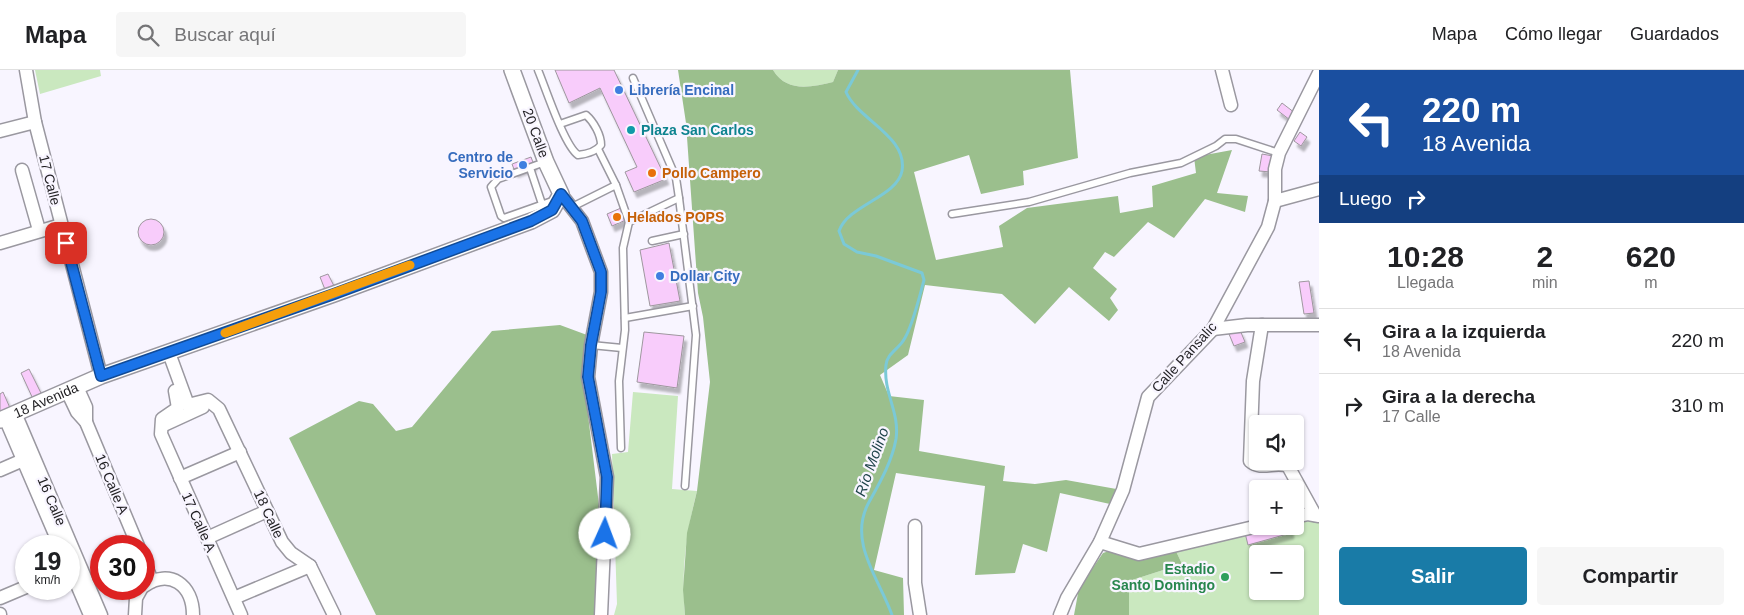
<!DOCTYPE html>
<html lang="es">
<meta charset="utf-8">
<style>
:root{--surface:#fff;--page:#f6f6f6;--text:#202124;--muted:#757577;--line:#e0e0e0;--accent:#197ba7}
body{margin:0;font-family:Arial,sans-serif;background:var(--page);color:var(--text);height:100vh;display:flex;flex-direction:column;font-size:19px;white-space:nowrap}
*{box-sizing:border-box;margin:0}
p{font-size:16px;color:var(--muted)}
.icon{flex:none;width:28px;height:28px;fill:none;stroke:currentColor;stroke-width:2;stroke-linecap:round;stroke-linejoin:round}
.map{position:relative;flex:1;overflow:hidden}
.details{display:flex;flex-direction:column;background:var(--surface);width:425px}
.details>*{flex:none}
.top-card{background:#1a4fa0;color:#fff;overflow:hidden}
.fabs{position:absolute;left:1249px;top:345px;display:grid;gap:10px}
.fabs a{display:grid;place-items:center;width:55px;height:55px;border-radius:5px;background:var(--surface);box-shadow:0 1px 4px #0004;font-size:25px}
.speed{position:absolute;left:15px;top:465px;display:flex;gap:10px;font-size:25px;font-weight:700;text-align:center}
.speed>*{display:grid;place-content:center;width:65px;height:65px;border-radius:50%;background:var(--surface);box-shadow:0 1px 4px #0004;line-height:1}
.speed small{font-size:12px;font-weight:400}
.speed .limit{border:8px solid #d22;background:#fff;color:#111}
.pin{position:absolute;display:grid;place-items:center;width:42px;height:42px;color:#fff;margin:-21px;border-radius:10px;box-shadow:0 2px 8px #0006}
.me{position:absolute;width:55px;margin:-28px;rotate:2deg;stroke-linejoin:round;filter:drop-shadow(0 0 4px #0008)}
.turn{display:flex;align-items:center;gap:18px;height:105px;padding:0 20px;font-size:22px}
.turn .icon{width:65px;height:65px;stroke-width:2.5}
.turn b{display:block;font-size:35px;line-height:42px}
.then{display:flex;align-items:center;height:48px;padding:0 20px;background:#0003;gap:10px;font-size:19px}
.eta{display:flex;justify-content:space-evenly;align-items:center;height:85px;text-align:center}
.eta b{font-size:30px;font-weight:700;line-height:35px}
.action{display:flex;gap:10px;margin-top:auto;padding:10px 20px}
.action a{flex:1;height:58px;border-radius:5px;background:var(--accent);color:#fff;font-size:20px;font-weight:700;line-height:58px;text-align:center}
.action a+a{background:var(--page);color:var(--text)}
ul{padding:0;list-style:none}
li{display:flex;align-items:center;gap:15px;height:65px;padding:0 20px;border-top:1px solid var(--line)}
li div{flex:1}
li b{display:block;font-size:19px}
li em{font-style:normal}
header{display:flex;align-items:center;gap:30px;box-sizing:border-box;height:70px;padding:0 25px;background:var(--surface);border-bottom:1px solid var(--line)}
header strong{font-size:24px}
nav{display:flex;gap:28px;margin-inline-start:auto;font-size:18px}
.search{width:350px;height:45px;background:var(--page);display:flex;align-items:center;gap:12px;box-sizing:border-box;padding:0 18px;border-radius:5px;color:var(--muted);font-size:19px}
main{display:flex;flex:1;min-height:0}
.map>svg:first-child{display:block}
.green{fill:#cae8bf;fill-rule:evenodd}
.forest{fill:#9bbf8d}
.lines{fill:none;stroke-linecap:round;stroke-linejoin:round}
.stream{stroke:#7bc9d7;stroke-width:3}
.building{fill:#f8ccfb;stroke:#9e979e;filter:url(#shadow)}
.service-casing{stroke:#9a98a0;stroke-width:9}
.minor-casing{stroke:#9a98a0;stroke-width:15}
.tertiary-casing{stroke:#9a98a0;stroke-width:18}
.service{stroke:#fff;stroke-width:6}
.minor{stroke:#fff;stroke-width:12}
.tertiary{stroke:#fff;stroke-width:15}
.route-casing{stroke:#114b97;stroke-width:12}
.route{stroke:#1a73e8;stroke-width:9}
.slow{stroke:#f59e0b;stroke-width:9}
.shop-dot{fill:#3f7fe0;stroke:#f8f5ff;stroke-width:2}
.culture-dot{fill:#0f9aa8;stroke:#f8f5ff;stroke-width:2}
.food-dot{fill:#e8710a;stroke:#f8f5ff;stroke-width:2}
.leisure-dot{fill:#2e9e5b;stroke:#f8f5ff;stroke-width:2}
.labels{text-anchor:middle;stroke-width:4.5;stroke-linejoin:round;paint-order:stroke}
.shop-label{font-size:14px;font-weight:bold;fill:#366cbe;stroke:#f8f5ff;text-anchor:start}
.culture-label{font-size:14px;font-weight:bold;fill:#0d838f;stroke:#f8f5ff;text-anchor:start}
.street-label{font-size:14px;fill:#201f22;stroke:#f8f5ff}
.food-label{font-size:14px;font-weight:bold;fill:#c56008;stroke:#f8f5ff;text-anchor:start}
.leisure-label{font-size:14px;font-weight:bold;fill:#27864d;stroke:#f8f5ff;text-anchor:end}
.water-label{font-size:15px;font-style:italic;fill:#1e434a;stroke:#f8f5ff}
</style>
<header>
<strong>Mapa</strong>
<div class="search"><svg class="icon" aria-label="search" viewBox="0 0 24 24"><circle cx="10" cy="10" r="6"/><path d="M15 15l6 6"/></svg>Buscar aquí</div>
<nav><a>Mapa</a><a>Cómo llegar</a><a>Guardados</a></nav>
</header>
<main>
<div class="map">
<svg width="1319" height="545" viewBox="0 0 1319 545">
<defs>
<filter id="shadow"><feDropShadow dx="3" dy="5.5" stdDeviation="1" flood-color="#0004"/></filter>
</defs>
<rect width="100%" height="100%" fill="#f8f5ff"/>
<g class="green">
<polygon points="35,0 100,0 101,6 40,24"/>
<path d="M773,0H838L833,12C811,17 787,23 773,0Z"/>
<path d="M633,322L678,326L672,419L697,421C686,464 681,500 685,545H614L617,534L612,384L628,382Z"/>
<path d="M1295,445H1319V545H1129V511L1182,494L1174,477L1258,456H1295ZM1258,484H1295V521H1258Z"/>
</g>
<g class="forest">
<path d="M678,0H773C787,23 811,17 833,12L838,0H1070L1078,88L1023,101L1024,115L981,124L969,85L914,102L936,190L1003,177L999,156L1027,138L1118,126L1120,143L1153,137L1152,116L1196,103L1194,87L1232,80L1217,123L1248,126L1245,142L1205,129L1174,168L1148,152L1114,187L1105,182L1093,198L1117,219L1110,228L1118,240L1109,251L1069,217L1035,254L1002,224L925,215L908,285L880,305L889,326L924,330L919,381L1005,396L1003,411L1035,414L1066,410L1122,420L1110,434L1060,423L1047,482L1023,474L1015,503L975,505L985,416L896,403L874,500L903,508L904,545H685L683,520L687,463L697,421L710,312L703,247L698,223L686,53Z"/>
<polygon points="560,255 587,265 582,296 605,484 600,545 376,545 289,368 359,331 373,334 396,361 412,357 492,261"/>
<polygon points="1174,477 1182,494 1129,511 1129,545 1074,545 1079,518 1103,483 1115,479"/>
</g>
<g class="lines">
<path class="stream" d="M858,0L846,22C858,50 908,66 902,101C897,127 848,135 839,161L844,174L857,182L876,186L922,203L924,210C920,225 912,259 903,271C898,279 887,284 886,295C883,323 900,342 896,369C892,392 879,414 868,434C848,473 880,510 892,545"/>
</g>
<g class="building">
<polygon points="555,0 614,0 666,109 634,122 625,102 637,97 600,18 569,33"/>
<polygon points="1282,33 1295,43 1290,50 1277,40"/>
<polygon points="1300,62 1307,67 1301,76 1294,71"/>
<polygon points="1262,84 1273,86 1271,102 1259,101"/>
<polygon points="531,87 534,95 515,102 512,94"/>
<polygon points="621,138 626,150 612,156 607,144"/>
<circle cx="151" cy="162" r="13"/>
<polygon points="669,173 680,231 650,236 640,180"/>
<polygon points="328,204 335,218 326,222 320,207"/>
<polygon points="1309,211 1314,243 1304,244 1299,212"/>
<polygon points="1240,260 1245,272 1234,276 1229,264"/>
<polygon points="644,262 684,266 677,318 637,312"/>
<polygon points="29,299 42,325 33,329 21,303"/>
<polygon points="3,322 10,338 0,343 0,324"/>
<polygon points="1270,456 1290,456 1291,463 1248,475 1245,463"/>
</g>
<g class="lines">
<defs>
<g id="service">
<path d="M538,0C546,19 564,75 578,85C587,84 596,82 601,75C601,65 594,52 586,45L560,54"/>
<polyline points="598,79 616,115"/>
<polyline points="545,92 498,109 491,117 501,146 504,148 555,130"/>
<polyline points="530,98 542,134"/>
<polyline points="679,128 696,265 685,416"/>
<polyline points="572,137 616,115 629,152 623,178 625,260 619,311 621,378"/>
<polyline points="952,144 1029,132 1130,103 1181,93 1216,76 1225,69 1236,69 1279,83"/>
<polyline points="629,152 679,128 676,108 633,8"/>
<polyline points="652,171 684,164"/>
<polyline points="625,248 693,236"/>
<polyline points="591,275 622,278"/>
</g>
<g id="minor">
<polyline points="26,0 35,52 101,306"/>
<polyline points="1222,0 1231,35"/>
<polyline points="0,61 35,52"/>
<polyline points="22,100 39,160"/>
<polyline points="561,124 582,151 601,202 601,222 591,275 588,307 607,407 601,545"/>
<polyline points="1275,131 1319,119"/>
<polyline points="0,173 61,155"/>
<path d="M1262,255L1253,311L1250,391C1261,401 1275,391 1288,396L1315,445"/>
<polyline points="1213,259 1247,255 1319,255"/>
<polyline points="169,283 188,335 208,330 219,339 282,472 291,483 310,496 334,545"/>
<polyline points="77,317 86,337 86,352"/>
<polyline points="67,321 77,342 86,352 138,476"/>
<polyline points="175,321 178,338 162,349 161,364 241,545"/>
<polyline points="15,343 101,545"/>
<polyline points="5,348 60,476"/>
<polyline points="166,354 203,337"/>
<polyline points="0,400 30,387"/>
<polyline points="180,408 240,382"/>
<polyline points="1295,447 1308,444 1319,446"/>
<polyline points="915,456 915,513 920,545"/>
<polyline points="207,468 267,441"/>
<polyline points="1100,472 1139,484 1258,456"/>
<polyline points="144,491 152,511"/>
<polyline points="69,496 90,545"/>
<path d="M144,516C170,498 193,515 193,545"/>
<polyline points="0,528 26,517"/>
<polyline points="234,528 310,496"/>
<polyline points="0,544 0,545"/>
<polyline points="135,545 136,528 141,519"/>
<polyline points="1060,545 1067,528 1100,472 1123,420 1148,327 1213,259 1268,157 1275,131 1275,99 1279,83 1319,3"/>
</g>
<g id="tertiary">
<path id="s1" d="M0,350L101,306L334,224L531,151L552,140L561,124L546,92L512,0"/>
</g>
</defs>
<use href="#service" class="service-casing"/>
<use href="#minor" class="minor-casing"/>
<use href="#tertiary" class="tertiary-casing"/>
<use href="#service" class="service"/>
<use href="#minor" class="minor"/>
<use href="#tertiary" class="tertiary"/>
</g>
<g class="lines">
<defs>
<polyline id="route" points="66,173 101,306 334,224 531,151 552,140 561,124 582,151 601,202 601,222 591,275 588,307 607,407 605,464"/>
</defs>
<use href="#route" class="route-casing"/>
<use href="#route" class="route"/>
<polyline class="slow" points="225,263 410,195"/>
</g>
<g class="shop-dot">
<circle cx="619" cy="20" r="5"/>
<circle cx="523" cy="95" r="5"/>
<circle cx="660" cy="206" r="5"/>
</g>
<circle class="culture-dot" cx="631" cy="60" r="5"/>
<g class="food-dot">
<circle cx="652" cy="103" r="5"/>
<circle cx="617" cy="147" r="5"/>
</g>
<circle class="leisure-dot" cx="1225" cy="507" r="5"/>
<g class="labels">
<g class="shop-label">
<text x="629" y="25">Librería Encinal</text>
<text x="513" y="92" text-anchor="end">Centro de<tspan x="513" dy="16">Servicio</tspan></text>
<text x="670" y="211">Dollar City</text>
</g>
<g class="culture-label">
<text x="641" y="65">Plaza San Carlos</text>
</g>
<g class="street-label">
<text transform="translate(536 63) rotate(70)" y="5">20 Calle</text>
<text transform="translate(50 110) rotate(76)" y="5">17 Calle</text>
<text transform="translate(1184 287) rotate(-48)" y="5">Calle Pansalic</text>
<text dy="5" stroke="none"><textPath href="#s1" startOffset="50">18 Avenida</textPath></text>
<text transform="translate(112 414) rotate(67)" y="5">16 Calle A</text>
<text transform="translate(52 431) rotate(67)" y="5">16 Calle</text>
<text transform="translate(269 444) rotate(65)" y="5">18 Calle</text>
<text transform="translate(199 452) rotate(66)" y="5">17 Calle A</text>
</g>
<g class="food-label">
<text x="662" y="108">Pollo Campero</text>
<text x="627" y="152">Helados POPS</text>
</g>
<g class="leisure-label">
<text x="1215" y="504">Estadio<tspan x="1215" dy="16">Santo Domingo</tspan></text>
</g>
<g class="water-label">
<text transform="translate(872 392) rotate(-70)" y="5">Río Molino</text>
</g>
</g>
</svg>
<div class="fabs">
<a><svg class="icon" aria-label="sound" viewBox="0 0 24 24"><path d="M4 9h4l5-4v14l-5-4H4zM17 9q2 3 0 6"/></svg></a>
<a>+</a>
<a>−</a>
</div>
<div class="speed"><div>19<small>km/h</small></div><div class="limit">30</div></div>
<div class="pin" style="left:66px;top:173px;background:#d93025"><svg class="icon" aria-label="arrive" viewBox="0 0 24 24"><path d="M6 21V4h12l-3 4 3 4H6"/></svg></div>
<svg class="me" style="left:605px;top:464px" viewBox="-20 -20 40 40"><circle r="19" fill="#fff"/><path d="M0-13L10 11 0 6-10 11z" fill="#1a73e8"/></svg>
</div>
<section class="details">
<div class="top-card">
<div class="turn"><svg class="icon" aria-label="left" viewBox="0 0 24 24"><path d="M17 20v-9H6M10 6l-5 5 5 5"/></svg><div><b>220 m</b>18 Avenida</div></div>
<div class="then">Luego<svg class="icon" aria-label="right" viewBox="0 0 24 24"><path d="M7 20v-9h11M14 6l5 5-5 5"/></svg></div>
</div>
<div class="eta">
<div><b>10:28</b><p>Llegada</p></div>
<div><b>2</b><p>min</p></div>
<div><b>620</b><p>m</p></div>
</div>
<ul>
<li><svg class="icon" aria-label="left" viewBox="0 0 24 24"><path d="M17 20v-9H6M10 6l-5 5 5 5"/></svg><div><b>Gira a la izquierda</b><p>18 Avenida</p></div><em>220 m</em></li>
<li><svg class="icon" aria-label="right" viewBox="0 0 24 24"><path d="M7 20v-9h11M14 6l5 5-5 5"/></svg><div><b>Gira a la derecha</b><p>17 Calle</p></div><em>310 m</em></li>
</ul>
<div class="action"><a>Salir</a><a>Compartir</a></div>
</section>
</main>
